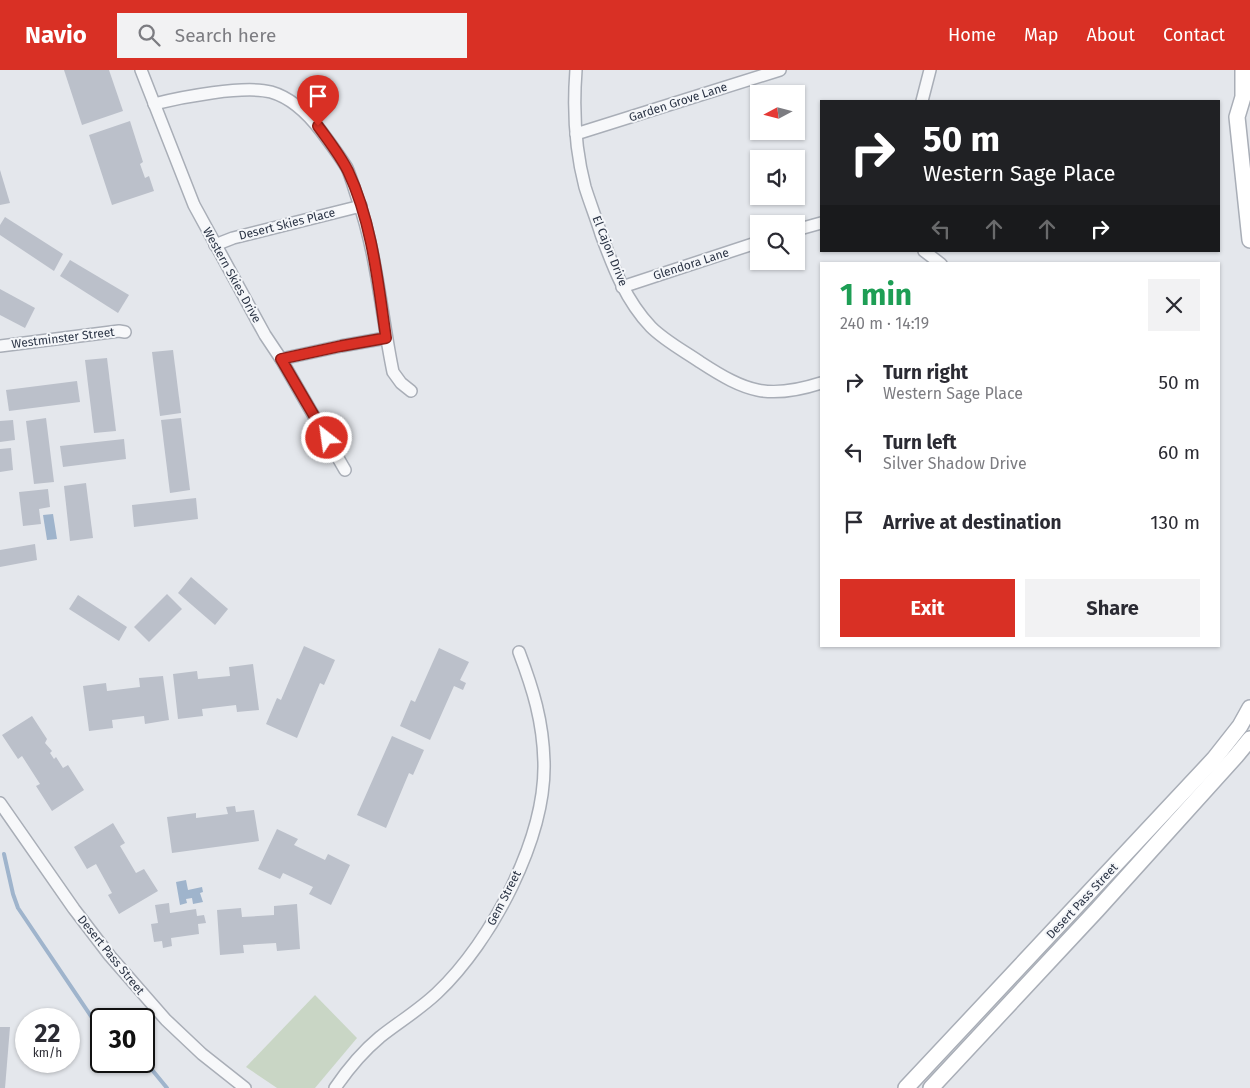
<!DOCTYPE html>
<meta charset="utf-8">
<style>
:root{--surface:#fff;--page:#f2f2f3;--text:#2b2b33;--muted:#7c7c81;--accent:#d93025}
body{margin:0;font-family:"Fira Sans",sans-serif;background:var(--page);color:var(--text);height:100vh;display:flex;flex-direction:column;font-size:19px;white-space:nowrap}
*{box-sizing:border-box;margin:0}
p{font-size:16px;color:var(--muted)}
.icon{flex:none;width:28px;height:28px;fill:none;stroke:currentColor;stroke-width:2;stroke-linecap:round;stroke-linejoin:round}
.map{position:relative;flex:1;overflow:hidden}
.panel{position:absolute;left:820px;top:192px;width:400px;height:385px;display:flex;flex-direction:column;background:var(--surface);border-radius:0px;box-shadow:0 1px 4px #0004}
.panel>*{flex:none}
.banner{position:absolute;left:820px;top:30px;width:400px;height:152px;border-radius:0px;box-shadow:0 1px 4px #0004;background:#202124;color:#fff;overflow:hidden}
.needle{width:32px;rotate:263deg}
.controls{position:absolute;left:750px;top:15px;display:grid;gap:10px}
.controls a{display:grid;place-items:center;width:55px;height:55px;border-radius:0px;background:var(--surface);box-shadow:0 1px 4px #0004;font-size:25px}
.speed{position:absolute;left:15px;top:938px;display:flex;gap:10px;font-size:25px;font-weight:700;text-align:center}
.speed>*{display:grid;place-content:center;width:65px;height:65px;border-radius:50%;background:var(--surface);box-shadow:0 1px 4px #0004;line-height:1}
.speed small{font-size:12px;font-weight:400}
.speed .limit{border:2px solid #111;border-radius:8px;background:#fff;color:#111}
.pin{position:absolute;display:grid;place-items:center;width:42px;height:42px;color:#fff;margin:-51px -21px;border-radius:50% 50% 50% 0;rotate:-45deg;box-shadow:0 0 5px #0007}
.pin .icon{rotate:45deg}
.me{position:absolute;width:55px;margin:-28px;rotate:330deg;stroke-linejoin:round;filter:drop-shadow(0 0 4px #0008)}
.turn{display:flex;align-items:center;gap:18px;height:105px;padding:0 20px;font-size:22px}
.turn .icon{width:65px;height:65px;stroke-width:2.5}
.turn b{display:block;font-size:35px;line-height:42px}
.lanes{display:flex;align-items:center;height:48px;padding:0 20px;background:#0003;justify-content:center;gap:25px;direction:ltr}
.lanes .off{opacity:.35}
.round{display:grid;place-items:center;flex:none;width:52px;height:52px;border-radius:0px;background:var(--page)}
.summary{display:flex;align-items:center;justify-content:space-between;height:85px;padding:0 20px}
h1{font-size:30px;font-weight:700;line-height:38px;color:#1e9e55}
.primary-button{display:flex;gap:10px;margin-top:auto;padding:10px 20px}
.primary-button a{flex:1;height:58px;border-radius:0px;background:var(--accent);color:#fff;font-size:20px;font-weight:700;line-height:58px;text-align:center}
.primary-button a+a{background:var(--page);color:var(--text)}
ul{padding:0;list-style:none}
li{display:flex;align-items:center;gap:15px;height:70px;padding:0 20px}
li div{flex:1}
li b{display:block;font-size:19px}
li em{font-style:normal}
header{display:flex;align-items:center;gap:30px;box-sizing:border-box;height:70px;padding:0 25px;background:var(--accent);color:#fff}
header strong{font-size:24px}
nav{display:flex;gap:28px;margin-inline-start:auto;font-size:18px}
.search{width:350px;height:45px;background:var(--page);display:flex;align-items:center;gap:12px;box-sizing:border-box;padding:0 18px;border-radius:0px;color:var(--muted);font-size:19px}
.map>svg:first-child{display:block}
.green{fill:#c9d6c5}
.water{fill:#9fb4cc}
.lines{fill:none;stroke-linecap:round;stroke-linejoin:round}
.stream{stroke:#9fb4cc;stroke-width:4}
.building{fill:#bbc0ca}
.street-casing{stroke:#a9aeb7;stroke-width:14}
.secondary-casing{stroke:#a9aeb7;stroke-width:18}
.street{stroke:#f7f8fa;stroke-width:11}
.secondary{stroke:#fff;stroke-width:15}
.route-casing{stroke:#8d1f18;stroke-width:12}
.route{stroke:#d93025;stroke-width:9}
.labels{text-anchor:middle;stroke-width:4;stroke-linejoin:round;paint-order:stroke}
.street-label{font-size:12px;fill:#2b3445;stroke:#f4f6f9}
</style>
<header>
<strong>Navio</strong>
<div class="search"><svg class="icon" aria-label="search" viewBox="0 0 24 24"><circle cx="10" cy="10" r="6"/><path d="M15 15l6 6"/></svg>Search here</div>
<nav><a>Home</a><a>Map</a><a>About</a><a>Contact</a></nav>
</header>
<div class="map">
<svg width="1250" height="1018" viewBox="0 0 1250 1018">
<rect width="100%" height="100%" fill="#e4e7ec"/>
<polygon class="green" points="315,925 357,968 315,1018 277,1018 246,997"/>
<g class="water">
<polygon points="53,444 57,469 47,470 43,445"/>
<polygon points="186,810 188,820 202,817 203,822 200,823 203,832 193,834 192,828 186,829 187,833 180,835 176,812"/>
</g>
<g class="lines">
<g class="stream">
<polyline points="4,784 13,824 18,838 101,961"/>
<polyline points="144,990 167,1018"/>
</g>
</g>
<g class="building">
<polygon points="64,0 109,0 123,41 82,55"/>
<polygon points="130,51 143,92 140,94 145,108 149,106 154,121 112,135 89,65"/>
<polygon points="0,100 10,133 0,135"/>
<polygon points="5,147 63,184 54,201 0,165 0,155"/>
<polygon points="70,190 129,225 118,243 60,206"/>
<polygon points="0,219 35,238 25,258 0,245"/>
<polygon points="173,280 181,343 160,346 152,282"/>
<polygon points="107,288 116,361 94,363 85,290"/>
<polygon points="77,311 80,332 9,341 6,320"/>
<polygon points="46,348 54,412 34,414 26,351"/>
<polygon points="181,348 190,420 170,423 161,350"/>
<polygon points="13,350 15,370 0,372 0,351"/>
<polygon points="124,369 126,389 63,397 60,376"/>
<polygon points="11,378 13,400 0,402 0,379"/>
<polygon points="86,413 93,468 70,471 64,416"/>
<polygon points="48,419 50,437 39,439 41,454 23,456 19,422"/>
<polygon points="196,428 198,449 134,457 132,435"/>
<polygon points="35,474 37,490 0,497 0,480"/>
<polygon points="191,507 228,539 215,555 178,523"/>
<polygon points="167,524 182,539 149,572 134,557"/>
<polygon points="78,525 127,557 119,571 69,539"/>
<polygon points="304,576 335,590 324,615 320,613 297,668 266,654 277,628 281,630"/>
<polygon points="439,578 469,592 460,610 466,613 463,620 454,616 430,670 400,656 411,630 415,632"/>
<polygon points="253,594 259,640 237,642 236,635 202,639 203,646 178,649 173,604 197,601 198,609 230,606 229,597"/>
<polygon points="163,606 169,650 145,654 144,646 112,650 113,658 89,661 83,616 106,613 107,621 140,617 139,608"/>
<polygon points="32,646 47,669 45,673 52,681 50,683 54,689 56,687 63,698 68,695 84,720 52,741 36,716 40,714 22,686 18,689 2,665"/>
<polygon points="392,666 424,680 413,705 409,703 386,758 357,745"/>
<polygon points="235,736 236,742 254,740 259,771 172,783 167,747 196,743 196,748 228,744 226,737"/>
<polygon points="113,753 125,773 120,776 136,803 144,799 158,821 119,844 108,825 112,823 96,794 87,799 74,777"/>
<polygon points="277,759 298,769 294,775 325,790 328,784 350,795 331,835 309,824 313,817 283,803 280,809 258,799"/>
<polygon points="169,833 170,843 196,839 197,846 204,845 206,853 198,854 199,864 171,868 172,876 163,878 162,871 154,872 151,854 158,853 155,835"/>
<polygon points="297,834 300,879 277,881 276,873 243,875 244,883 220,885 217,840 241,838 242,847 274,845 274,836"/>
<polygon points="0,957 10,957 5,1018 0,1018"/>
</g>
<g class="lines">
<defs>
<g id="street">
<polyline points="141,0 194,135 265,265 281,289 345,400"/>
<path d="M576,0C573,39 575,79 585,117C590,133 596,148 601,164C613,197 626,231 651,257C665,271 684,281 700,292C746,322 768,330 821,313"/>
<polyline points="922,31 930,0"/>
<path d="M154,34C182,27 244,15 271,22C292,28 308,44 321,61C330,73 339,85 347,98C351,107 354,118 357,127C377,183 381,244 393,302L401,313L411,321"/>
<polyline points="576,64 780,0"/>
<polyline points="796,160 821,153"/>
<polyline points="215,175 233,168 361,136"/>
<polyline points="924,181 941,194"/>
<polyline points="622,217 759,172"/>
<polyline points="0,276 119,261 125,262"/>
<polyline points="281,289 341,276 386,268"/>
<polyline points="0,733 74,839 110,886 166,950 202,984 245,1018"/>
<path d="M335,1018C348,999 362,982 380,967C399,952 419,940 437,923C492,871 546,768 544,692C543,651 533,619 519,582"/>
</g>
<g id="secondary">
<polyline points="1243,0 1243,27 1237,47 1250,170"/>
<polyline points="906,1018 1214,689 1240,656 1250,638"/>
<polyline points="931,1018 1097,840 1236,686 1250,669"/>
</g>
</defs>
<use href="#street" class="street-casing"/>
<use href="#secondary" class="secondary-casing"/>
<use href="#street" class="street"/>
<use href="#secondary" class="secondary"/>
</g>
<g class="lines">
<defs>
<path id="route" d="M318,56C328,70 340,85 348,101C372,152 378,212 386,268L341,276L281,289L327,368"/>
</defs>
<use href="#route" class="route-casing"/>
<use href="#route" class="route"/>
</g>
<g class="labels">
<g class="street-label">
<text transform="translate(678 32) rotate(-18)" y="4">Garden Grove Lane</text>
<text transform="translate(287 154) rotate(-14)" y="4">Desert Skies Place</text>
<text transform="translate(610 181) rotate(68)" y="4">El Cajon Drive</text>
<text transform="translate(691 194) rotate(-18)" y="4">Glendora Lane</text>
<text transform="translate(232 205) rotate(61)" y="4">Western Skies Drive</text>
<text transform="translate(63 268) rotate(-7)" y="4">Westminster Street</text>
<text transform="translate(504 828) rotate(-63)" y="4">Gem Street</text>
<text transform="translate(1082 831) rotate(-47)" y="4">Desert Pass Street</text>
<text transform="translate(111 885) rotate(51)" y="4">Desert Pass Street</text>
</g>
</g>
</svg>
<div class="controls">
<a><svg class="needle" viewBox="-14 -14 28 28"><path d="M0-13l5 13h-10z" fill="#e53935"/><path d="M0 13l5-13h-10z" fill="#7c7c81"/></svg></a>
<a><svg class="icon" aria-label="sound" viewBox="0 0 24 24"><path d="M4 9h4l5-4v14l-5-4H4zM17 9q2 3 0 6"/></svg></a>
<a><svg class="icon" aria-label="search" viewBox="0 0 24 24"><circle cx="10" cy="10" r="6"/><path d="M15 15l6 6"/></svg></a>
</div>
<div class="speed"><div>22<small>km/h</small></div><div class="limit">30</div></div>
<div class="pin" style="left:318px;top:56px;background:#d93025"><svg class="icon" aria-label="arrive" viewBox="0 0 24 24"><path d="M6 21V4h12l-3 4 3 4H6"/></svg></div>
<svg class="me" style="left:327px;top:368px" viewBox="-20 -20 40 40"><circle r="17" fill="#d93025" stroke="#fff" stroke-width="3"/><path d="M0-11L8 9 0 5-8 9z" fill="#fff"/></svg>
<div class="banner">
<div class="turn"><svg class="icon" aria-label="right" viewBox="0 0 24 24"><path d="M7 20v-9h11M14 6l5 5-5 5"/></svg><div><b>50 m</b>Western Sage Place</div></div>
<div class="lanes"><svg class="icon off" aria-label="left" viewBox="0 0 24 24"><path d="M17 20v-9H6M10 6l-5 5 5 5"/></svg><svg class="icon off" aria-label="ahead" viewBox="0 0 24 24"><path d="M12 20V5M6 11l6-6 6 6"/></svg><svg class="icon off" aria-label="ahead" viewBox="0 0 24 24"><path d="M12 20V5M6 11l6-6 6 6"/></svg><svg class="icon" aria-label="right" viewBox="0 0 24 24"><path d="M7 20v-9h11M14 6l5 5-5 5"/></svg></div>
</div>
<section class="panel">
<div class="summary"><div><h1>1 min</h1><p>240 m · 14:19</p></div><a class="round"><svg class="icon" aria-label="close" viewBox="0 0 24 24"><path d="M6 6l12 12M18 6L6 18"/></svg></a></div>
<ul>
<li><svg class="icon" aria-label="right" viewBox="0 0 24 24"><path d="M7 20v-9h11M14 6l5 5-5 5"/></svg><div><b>Turn right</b><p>Western Sage Place</p></div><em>50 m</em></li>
<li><svg class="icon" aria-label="left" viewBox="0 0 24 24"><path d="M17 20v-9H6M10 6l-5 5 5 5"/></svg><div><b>Turn left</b><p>Silver Shadow Drive</p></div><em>60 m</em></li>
<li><svg class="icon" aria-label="arrive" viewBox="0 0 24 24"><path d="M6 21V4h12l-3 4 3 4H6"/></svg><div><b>Arrive at destination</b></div><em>130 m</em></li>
</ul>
<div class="primary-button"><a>Exit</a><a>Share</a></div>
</section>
</div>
